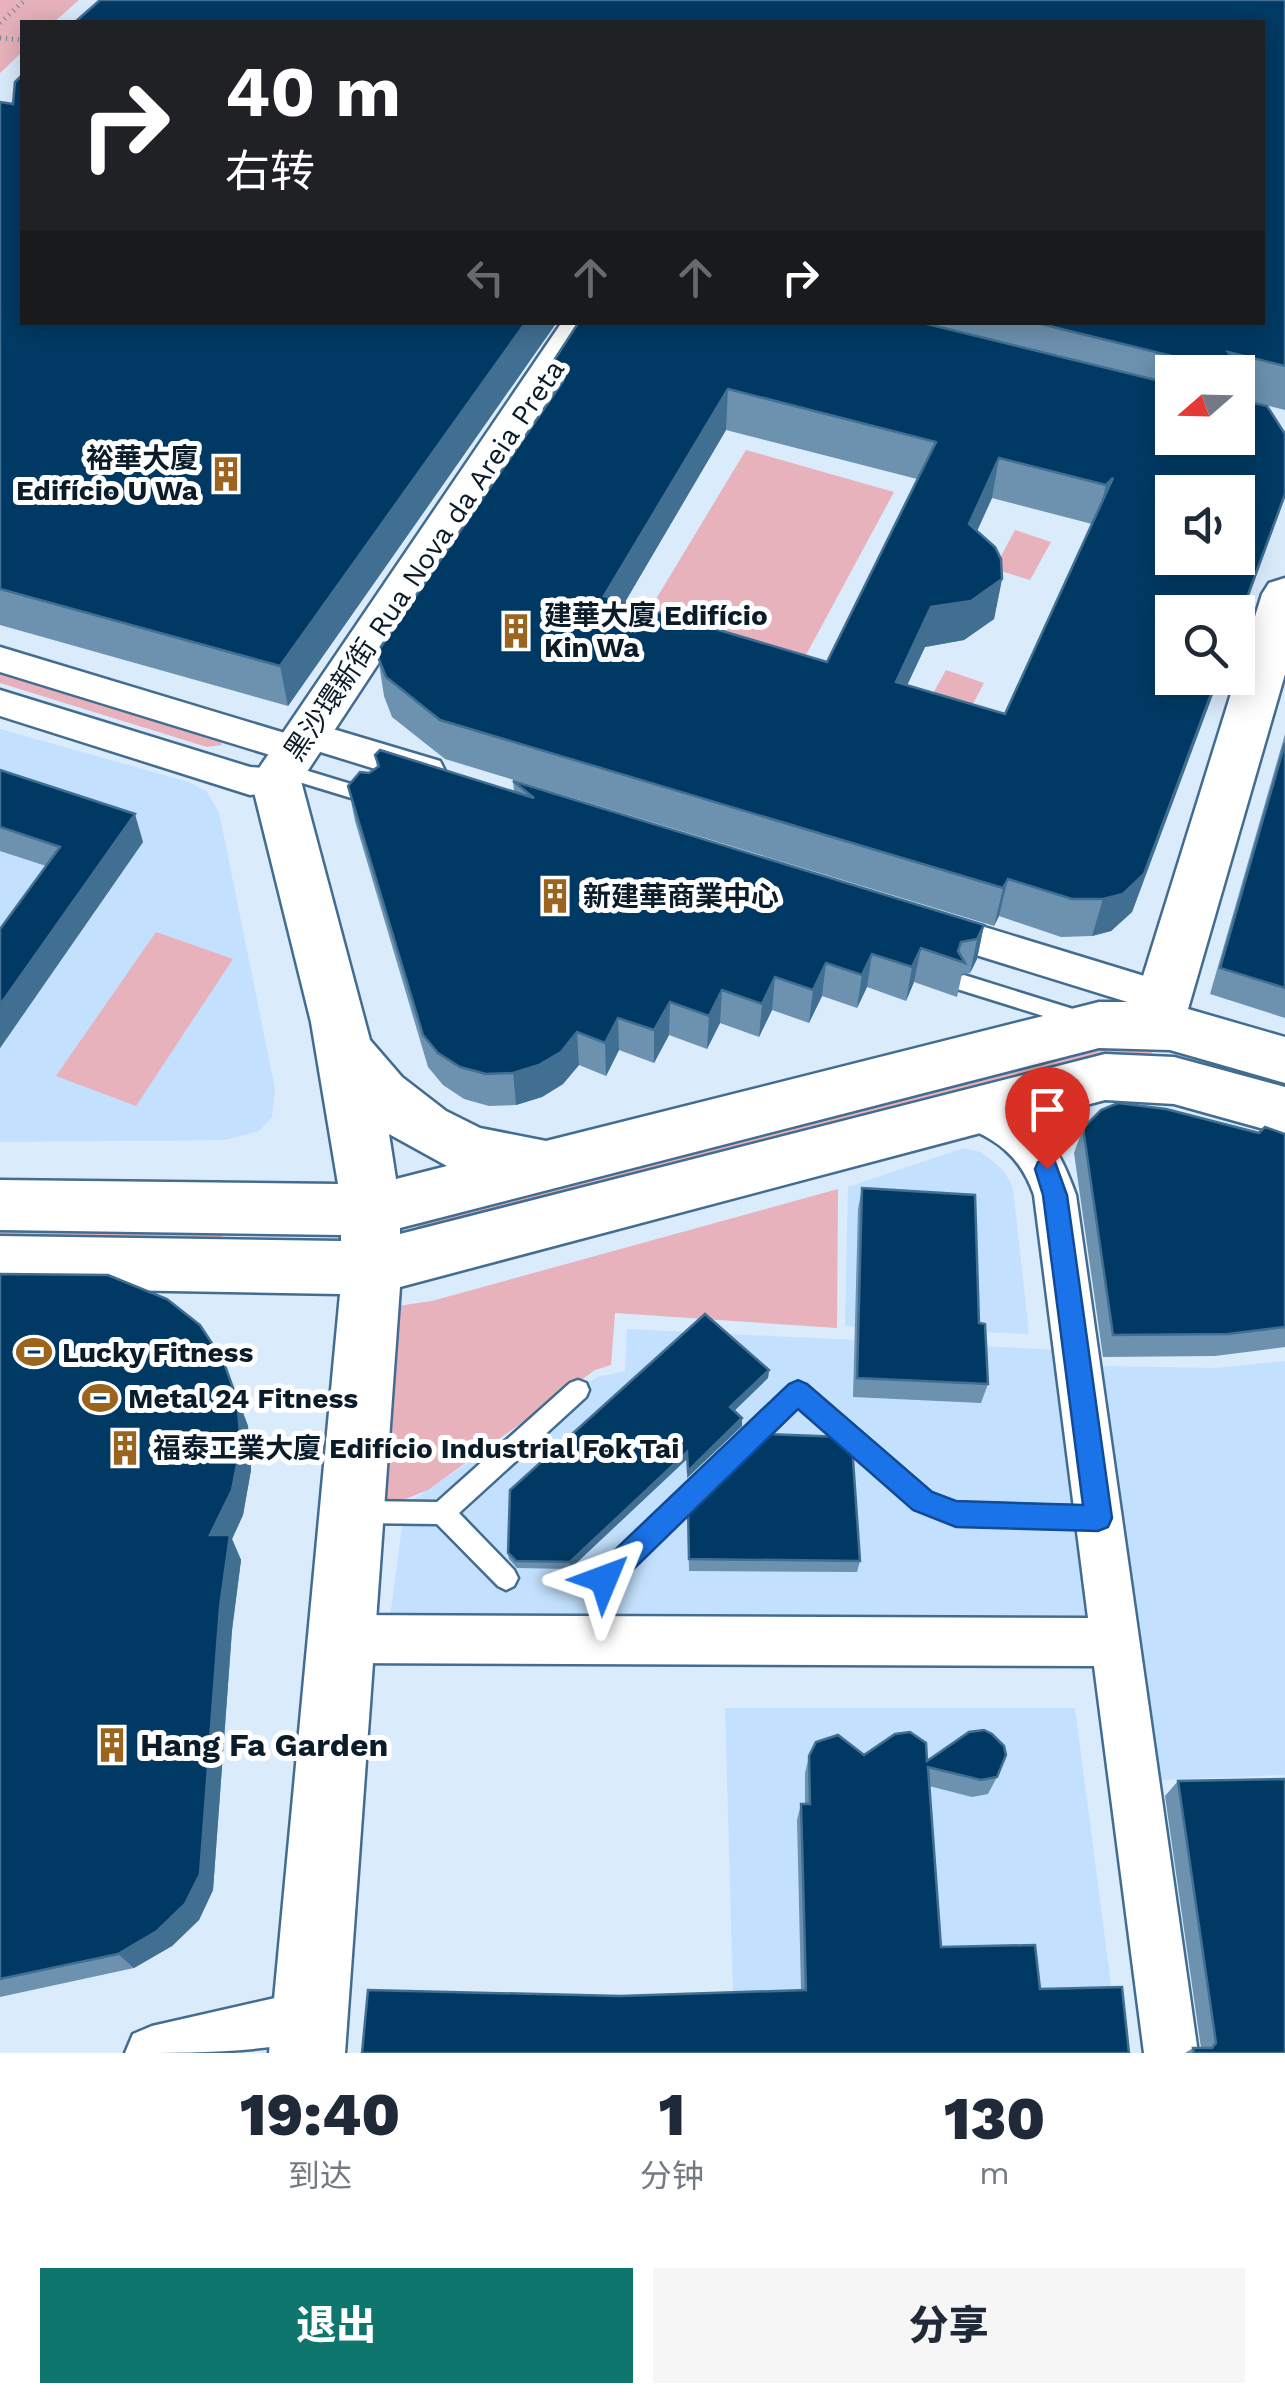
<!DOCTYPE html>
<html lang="zh">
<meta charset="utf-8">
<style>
:root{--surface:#fff;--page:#f6f6f7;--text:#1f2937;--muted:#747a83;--accent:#0f766e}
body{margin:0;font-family:"Work Sans","Noto Sans SC",sans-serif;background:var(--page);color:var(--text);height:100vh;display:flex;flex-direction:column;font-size:38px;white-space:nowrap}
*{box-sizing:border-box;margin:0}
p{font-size:32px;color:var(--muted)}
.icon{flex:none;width:55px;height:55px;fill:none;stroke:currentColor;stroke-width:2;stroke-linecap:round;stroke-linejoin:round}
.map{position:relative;height:2053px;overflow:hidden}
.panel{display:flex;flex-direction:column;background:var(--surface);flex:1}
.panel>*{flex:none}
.hud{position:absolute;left:20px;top:20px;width:1245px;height:305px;border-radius:0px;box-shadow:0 5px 25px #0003;background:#202124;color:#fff;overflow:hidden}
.needle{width:65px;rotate:250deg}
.fabs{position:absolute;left:1155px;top:355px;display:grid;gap:20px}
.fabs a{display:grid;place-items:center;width:100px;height:100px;border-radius:0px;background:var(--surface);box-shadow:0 5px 25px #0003;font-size:50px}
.pin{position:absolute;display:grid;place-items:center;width:85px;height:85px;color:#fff;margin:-102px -42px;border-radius:50% 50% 50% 0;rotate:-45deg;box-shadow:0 0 10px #0007}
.pin .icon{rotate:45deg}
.me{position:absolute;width:110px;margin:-55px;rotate:46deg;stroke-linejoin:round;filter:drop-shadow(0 0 8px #0008)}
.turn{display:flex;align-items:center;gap:35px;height:210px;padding:0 40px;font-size:45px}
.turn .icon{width:130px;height:130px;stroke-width:2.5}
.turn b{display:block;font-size:70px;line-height:85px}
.lanes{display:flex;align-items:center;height:95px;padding:0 40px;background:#0003;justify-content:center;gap:50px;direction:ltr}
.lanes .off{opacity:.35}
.eta{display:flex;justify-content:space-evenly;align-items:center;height:170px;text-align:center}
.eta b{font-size:60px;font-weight:800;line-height:70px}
.cta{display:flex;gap:20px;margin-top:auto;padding:20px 40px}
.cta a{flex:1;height:115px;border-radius:0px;background:var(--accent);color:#fff;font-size:40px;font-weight:800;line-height:115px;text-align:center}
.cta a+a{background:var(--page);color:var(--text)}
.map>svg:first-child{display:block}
.built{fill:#c3e1fe}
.green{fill:#e7b2bb}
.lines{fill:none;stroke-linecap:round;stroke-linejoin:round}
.lane-casing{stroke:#436c91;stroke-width:5}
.street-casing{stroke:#436c91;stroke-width:5}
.secondary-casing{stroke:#436c91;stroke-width:5}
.path{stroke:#718292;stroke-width:5;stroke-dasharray:1 5;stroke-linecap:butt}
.lane{fill:#fff;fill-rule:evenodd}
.street{fill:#fff;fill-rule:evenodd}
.secondary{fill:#fff;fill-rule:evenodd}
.wall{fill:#6d92b0;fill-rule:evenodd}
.shaded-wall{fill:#416f92}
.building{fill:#003a64;stroke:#416f92;stroke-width:2.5;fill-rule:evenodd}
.route{fill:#1a73e8;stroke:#114b97;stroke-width:2.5}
.labels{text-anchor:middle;stroke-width:10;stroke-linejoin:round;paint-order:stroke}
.poi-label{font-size:28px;font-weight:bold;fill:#0a1b2a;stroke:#fff;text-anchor:start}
.street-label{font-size:28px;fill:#0a1b2a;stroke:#fff}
.near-poi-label{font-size:32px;font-weight:bold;fill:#0a1b2a;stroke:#fff;text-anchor:start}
</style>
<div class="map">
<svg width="1285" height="2053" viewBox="0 0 1285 2053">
<rect width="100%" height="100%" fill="#daebfc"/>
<g class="built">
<polygon points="0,729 189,782 206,791 219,812 275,1089 272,1117 259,1131 225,1140 0,1142"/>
<polygon points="964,1148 980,1152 993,1161 1004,1171 1013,1188 1029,1334 845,1326 848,1187"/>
<polygon points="627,1329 1060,1350 1087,1619 390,1617 405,1505 597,1377 625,1371"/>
<polygon points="1285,1361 1285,1775 1159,1780 1102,1366 1217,1368"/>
<polygon points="725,1708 1075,1708 1112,1992 733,1992"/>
</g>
<g class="green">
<polygon points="0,0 79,0 54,22 22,22 22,52 0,73"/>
<polygon points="746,450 894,492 800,666 644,619"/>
<polygon points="1015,530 1051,542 1030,580 994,569"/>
<polygon points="0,669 220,737 222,745 207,747 0,683"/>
<polygon points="946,670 984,683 961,726 922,713"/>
<polygon points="156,932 233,959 136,1106 56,1076"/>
<polygon points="1117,1047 1147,1048 1155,1055 423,1231 415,1224 416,1218 1067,1053"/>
<polygon points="838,1189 837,1328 615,1313 611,1365 595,1370 428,1490 381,1509 384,1308 432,1301"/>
<polygon points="0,1220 223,1233 222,1246 0,1250"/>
</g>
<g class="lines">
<defs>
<g id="lane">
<polygon points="282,763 377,792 380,797 371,804 276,775 273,770"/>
<polygon points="964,975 1089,1014 1092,1020 1089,1026 1082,1028 957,989 954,983 957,977"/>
<polygon points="578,1380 586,1383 589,1390 586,1397 459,1513 514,1570 518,1578 514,1586 506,1590 498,1586 437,1524 358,1523 350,1520 346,1512 350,1504 358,1501 437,1502 570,1383"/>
<polygon points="798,1382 806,1385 931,1493 956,1503 1098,1507 1106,1510 1110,1518 1106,1526 1098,1529 956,1525 915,1509 798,1407 611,1587 603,1591 595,1587 591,1579 595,1571 790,1385"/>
</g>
<g id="street">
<polygon points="0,647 288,734 293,725 306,721 440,761 445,771 440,781 427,785 314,750 309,759 296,763 0,672"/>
<polygon points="0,690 250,767 289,770 294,780 289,790 250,795 0,716"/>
<polygon points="932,911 1177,986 1183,997 1177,1008 1163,1013 918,937 913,926 918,915"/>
<path d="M972,1095C1034,1116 1054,1133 1076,1195L1198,2053H1144L1094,1666L341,1663L324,1656L317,1639L324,1622L341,1615L1088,1618L1034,1195C1020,1155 996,1138 957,1124L951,1112L957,1100Z"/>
<path d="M310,1990L329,1998L337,2017L329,2036C265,2053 192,2053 125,2053L133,2034L152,2026Z"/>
</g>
<path id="secondary" d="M562,322H603L301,781L370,1040L402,1077L446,1111L480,1128L546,1141L1099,1002H1135L1262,594L1269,583L1285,578V674L1188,1009L1285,1037V1083L1170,1050L1099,1048L400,1228V1234L1105,1054L1174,1057L1285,1087V1135L1174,1104L1105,1100L400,1287L345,2053H269L340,1294L0,1288V1236L341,1241V1235L0,1230V1180L338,1184L311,1022L251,780ZM389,1134L447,1166L396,1179Z"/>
</defs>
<use href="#lane" class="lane-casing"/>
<use href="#street" class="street-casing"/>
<use href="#secondary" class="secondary-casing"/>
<g class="path">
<polyline points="0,23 25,0"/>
<polyline points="0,38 22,40"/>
</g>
<use href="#lane" class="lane"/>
<use href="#street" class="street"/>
<use href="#secondary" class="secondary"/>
</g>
<g class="wall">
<path d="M1285,0V410L1244,400L1172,678H1219L1132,912L1111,931L1092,936L1061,937L999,916L994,926L445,759L392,717L384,696L378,657L548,403L547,371L579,322H1262ZM1172,372H1238L1172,438ZM726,430L917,479L827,662L625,602ZM992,498L1092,524L1005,714L907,685L925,647L964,640L994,619L1002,579L977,531Z"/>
<polygon points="20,73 557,322 288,706 0,625 0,102 13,104 21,77"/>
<polygon points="1285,734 1285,1018 1210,994"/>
<polygon points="375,755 514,792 513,781 984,925 977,959 970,973 962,974 957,997 914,982 906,1001 867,987 857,1008 822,996 809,1023 772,1010 759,1037 720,1023 707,1049 669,1035 654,1063 619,1050 606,1076 579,1065 563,1084 542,1097 516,1105 489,1106 464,1099 443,1085 428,1067 355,821 348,786 377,767"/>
<polygon points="0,770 143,842 0,1048 0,929 46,866 0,851"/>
<polygon points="1083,1128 1285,1134 1285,1347 1215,1356 1103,1357 1074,1153"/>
<polygon points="862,1188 979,1323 988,1384 981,1403 853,1397 858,1209"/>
<polygon points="0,1274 223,1360 248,1426 251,1470 243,1515 232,1539 241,1560 232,1630 213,1890 199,1920 172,1946 134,1968 0,1997"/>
<polygon points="769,1370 768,1378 734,1411 742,1418 742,1426 687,1478 687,1459 570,1569 517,1568 509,1559 508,1553"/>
<polygon points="688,1507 860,1561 857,1572 689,1571"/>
<polygon points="864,1755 927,1761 997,1777 988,1794 972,1797 929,1786 941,1947 1040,1989 801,1990 797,1820 801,1804 805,1804 805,1773 809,1756"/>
<polygon points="1178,1781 1285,2053 1185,2053 1193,2048 1201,2048 1165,1796"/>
</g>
<g class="shaded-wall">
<polygon points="526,322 557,322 288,706 280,666"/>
<polygon points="728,389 726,430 605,636 604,596"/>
<polygon points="999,458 992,498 962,564 969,524"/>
<polygon points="1113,478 1096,525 1106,485"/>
<polygon points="1285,494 1285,497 1238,626 1238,622"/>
<polygon points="1002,579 994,619 964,640 925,647 890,722 896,682 931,607"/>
<polygon points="1217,678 1219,678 1132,912 1111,931 1092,936 1103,899"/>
<polygon points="135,814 143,842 0,1048 0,1005"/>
<polygon points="1008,879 999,916 994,926 1003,888"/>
<polygon points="984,925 977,959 970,973 977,939"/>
<polygon points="921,948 914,982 906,1001 912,967"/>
<polygon points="872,954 867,987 857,1008 862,975"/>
<polygon points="826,963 822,996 809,1023 813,990"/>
<polygon points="775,977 772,1010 759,1037 762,1004"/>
<polygon points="722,990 720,1023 707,1049 709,1016"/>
<polygon points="670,1002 669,1035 654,1063 654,1030"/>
<polygon points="618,1018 619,1050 606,1076 605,1043"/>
<polygon points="577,1032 579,1065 563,1084 542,1097 516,1105 513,1073"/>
<polygon points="223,1360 248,1426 251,1470 243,1515 232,1539 241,1560 232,1630 213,1890 199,1920 172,1946 134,1968 118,1954 210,1535"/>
<polygon points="769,1370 768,1378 730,1415 730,1407"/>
<polygon points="742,1418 742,1426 687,1478 688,1471"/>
<polygon points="687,1452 687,1459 570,1569 570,1562"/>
</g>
<g class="building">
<path d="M100,0H1285V366L1228,352L1246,378V394L1241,400L1267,406L1285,434V494L1238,622V612H1172V678H1217L1144,874L1123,894L1103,899H1072L1008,879L1003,888L440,720L386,677L378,657L380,648L563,381L547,371L579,322H919L1172,384V438H1238V372H1185L1184,359L1033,322H1262V22H75ZM728,389L936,442L827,662L604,596ZM999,458L1106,485L1113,478L1005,714L896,682L931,607L971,601L1002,579L1001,559L995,547L969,524ZM1172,492H1238V558H1172Z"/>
<polygon points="22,75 22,322 526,322 280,666 0,589 0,102 13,104 15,82"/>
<polygon points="1285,743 1285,988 1220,968"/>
<polygon points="380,750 534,798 513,781 984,925 977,939 961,942 958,951 965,963 921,948 912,967 872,954 862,975 826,963 813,990 775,977 762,1004 722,990 709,1016 670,1002 654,1030 618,1018 605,1043 577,1032 561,1052 539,1065 513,1073 486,1074 460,1067 438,1053 423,1035 348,786 360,772 369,773 379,766 375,755"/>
<polygon points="0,770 135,814 0,1005 0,929 60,847 0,827"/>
<polygon points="1118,1103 1166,1109 1259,1133 1265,1127 1285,1134 1285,1327 1228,1334 1113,1335 1083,1128 1101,1110"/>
<polygon points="862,1188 975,1195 979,1323 985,1324 988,1384 857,1378"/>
<polygon points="0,1274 108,1275 167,1299 200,1325 223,1360 237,1399 241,1444 232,1490 210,1535 230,1535 220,1607 200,1874 185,1904 157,1931 118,1954 0,1979"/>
<polygon points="705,1314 769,1370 730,1407 742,1418 688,1471 687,1452 570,1562 516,1561 508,1553 510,1490"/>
<polygon points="765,1434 844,1437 852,1445 860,1561 689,1559 688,1507"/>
<polygon points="984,1730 992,1734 1004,1746 1006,1755 997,1777 981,1780 928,1767 941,1947 1035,1945 1040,1989 1122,1987 1129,2053 362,2053 368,1990 620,1996 806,1990 801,1804 810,1804 809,1756 816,1742 838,1735 864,1755 895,1734 910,1732 926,1743 927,1761 969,1732"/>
<polygon points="1285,1779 1285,2053 1194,2053 1193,2048 1212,2048 1216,2043 1178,1781"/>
</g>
<polygon class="route" points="1047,1159 1055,1162 1067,1195 1112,1518 1108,1527 1098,1531 956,1527 913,1510 798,1409 613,1589 604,1593 594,1589 590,1579 594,1570 789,1384 798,1380 807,1384 932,1492 956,1501 1083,1505 1043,1195 1035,1169 1038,1162"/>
<defs>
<symbol id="building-bare" viewBox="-9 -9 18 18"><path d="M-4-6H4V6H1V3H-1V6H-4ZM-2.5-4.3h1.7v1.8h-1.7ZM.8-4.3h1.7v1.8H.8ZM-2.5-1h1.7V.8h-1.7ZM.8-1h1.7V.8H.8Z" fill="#9b641f" stroke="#fff" stroke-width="2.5" paint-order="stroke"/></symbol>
<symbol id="stadium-bare" viewBox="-9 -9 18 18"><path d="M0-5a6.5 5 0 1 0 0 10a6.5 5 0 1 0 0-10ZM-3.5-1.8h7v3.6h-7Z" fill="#9b641f" stroke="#fff" stroke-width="2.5" paint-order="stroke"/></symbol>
</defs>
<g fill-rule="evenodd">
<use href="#building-bare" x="201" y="449" width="50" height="50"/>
<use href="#building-bare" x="491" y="606" width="50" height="50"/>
<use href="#building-bare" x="530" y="871" width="50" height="50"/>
<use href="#stadium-bare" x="9" y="1327" width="50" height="50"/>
<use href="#stadium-bare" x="75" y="1373" width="50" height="50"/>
<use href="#building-bare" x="100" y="1423" width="50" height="50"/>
<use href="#building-bare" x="87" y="1720" width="50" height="50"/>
</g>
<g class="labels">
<g class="poi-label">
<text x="198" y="468" text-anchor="end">裕華大廈<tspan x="198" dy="32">Edifício U Wa</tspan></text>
<text x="544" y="625">建華大廈 Edifício<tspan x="544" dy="32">Kin Wa</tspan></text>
<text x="583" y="906">新建華商業中心</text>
<text x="62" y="1362">Lucky Fitness</text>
<text x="128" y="1408">Metal 24 Fitness</text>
<text x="153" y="1458">福泰工業大廈 Edifício Industrial Fok Tai</text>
</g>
<g class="street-label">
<text transform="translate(424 560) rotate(-56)" y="10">黑沙環新街 Rua Nova da Areia Preta</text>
</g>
<g class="near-poi-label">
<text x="140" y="1756">Hang Fa Garden</text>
</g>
</g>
</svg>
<div class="fabs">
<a><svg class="needle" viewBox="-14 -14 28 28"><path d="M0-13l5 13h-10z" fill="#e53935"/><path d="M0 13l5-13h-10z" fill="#747a83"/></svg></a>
<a><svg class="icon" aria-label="sound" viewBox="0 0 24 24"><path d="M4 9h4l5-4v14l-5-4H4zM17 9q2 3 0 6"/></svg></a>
<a><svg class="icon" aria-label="search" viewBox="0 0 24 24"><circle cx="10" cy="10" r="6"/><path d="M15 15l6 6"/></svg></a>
</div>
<div class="pin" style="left:1047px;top:1169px;background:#d93025"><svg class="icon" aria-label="arrive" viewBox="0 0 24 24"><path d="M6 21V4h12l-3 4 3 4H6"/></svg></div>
<svg class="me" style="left:604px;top:1579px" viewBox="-20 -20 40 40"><path d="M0-17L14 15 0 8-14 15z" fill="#1a73e8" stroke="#fff" stroke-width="4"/></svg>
<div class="hud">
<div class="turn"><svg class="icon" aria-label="right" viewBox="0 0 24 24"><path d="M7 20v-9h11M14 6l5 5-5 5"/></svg><div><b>40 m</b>右转</div></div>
<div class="lanes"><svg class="icon off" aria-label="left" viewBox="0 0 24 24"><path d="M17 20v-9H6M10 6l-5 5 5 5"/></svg><svg class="icon off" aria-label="ahead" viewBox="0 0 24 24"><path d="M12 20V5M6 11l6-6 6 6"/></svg><svg class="icon off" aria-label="ahead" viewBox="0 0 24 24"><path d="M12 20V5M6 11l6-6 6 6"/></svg><svg class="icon" aria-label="right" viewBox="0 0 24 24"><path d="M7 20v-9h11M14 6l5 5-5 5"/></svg></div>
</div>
</div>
<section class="panel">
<div class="eta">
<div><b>19:40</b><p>到达</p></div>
<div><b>1</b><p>分钟</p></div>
<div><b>130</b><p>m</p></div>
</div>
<div class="cta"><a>退出</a><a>分享</a></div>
</section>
